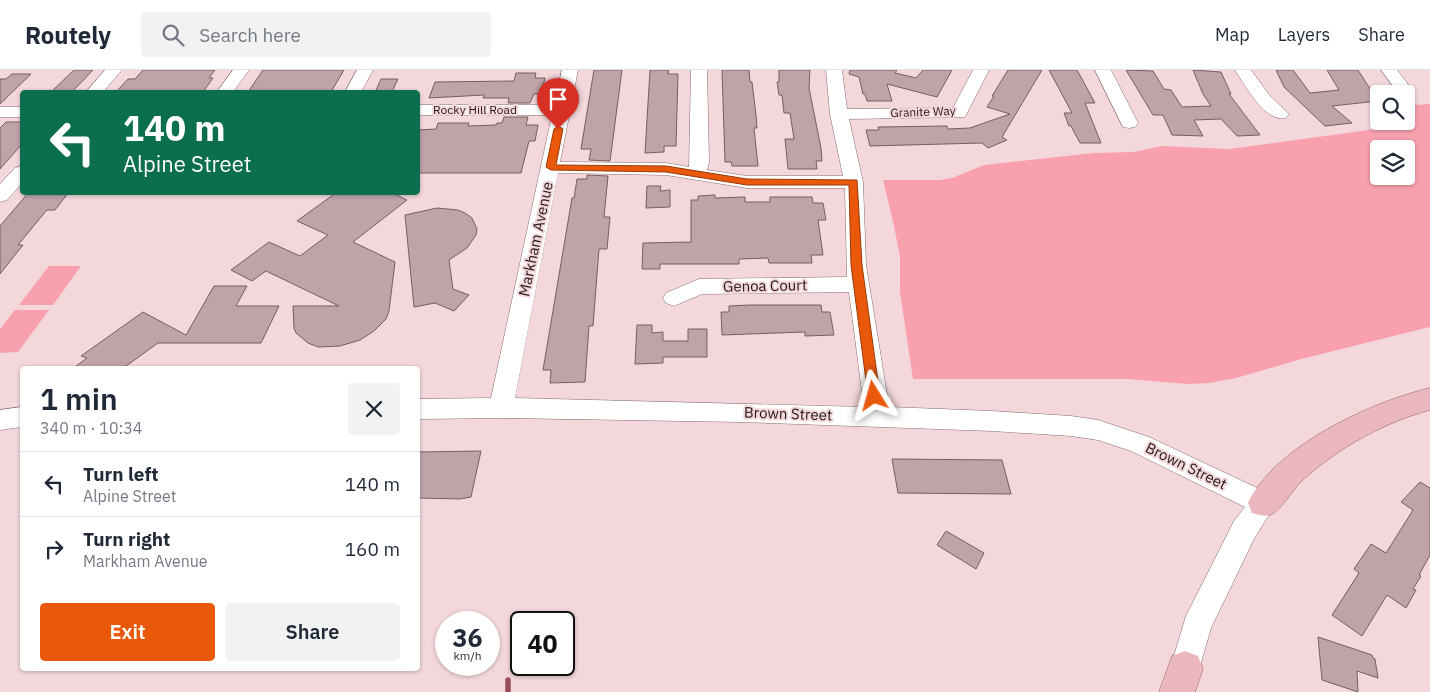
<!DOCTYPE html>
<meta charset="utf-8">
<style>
:root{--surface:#fff;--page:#f2f2f3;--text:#1f2937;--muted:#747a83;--line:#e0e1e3;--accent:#ea580c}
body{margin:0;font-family:"IBM Plex Sans",sans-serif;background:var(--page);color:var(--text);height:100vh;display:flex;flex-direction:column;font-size:19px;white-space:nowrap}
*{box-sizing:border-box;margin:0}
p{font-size:16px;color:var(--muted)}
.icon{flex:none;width:28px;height:28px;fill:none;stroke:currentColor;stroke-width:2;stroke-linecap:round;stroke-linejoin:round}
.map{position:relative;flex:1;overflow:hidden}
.panel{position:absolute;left:20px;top:296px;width:400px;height:305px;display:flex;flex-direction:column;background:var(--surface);border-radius:5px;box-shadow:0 1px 4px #0004}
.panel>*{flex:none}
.hud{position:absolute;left:20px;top:20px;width:400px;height:105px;border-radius:5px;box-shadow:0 1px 4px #0004;background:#0b6e4f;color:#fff;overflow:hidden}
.tools{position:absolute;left:1370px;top:15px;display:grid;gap:10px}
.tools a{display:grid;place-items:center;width:45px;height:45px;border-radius:5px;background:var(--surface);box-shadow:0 1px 4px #0004;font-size:25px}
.speed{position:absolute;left:435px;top:541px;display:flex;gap:10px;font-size:25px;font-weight:700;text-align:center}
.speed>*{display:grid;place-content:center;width:65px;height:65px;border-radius:50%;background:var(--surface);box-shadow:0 1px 4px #0004;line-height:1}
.speed small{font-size:12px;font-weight:400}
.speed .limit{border:2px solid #111;border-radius:8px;background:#fff;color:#111}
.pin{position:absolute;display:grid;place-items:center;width:42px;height:42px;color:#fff;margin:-51px -21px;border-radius:50% 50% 50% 0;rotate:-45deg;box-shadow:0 0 5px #0007}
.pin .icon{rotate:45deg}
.me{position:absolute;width:55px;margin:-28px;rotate:352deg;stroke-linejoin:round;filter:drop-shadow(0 0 4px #0008)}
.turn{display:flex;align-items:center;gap:18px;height:105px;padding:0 20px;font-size:22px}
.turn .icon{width:65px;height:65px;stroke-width:2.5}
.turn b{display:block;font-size:35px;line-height:42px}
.round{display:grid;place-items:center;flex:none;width:52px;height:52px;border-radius:5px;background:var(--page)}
.overview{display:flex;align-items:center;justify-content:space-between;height:85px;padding:0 20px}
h1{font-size:30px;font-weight:600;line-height:38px}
.primary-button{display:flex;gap:10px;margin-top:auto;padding:10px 20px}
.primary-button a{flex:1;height:58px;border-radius:5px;background:var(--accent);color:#fff;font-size:20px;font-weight:600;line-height:58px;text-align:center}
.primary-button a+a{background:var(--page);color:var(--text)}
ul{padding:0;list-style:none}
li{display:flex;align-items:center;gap:15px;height:65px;padding:0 20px;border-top:1px solid var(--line)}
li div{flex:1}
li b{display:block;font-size:19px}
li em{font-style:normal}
header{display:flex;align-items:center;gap:30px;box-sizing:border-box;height:70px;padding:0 25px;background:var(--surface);border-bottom:1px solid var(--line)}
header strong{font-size:24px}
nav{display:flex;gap:28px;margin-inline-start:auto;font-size:18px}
.search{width:350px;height:45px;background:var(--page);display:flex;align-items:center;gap:12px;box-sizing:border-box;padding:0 18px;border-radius:5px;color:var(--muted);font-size:19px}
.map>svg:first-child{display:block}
.green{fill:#f8a0ae;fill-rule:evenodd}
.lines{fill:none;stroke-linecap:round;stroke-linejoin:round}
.stream{stroke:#974e5c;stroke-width:5.5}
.building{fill:#bea3a7;stroke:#765e61}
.minor-casing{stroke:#866d70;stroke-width:1}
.major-casing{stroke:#9c616a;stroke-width:1}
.minor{fill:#fff;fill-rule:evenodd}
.major{fill:#eab7bf;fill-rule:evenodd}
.route{fill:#ea580c;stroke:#983908}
.labels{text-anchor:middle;stroke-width:4;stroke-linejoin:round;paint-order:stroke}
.far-street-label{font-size:12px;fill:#241a1b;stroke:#f3d7da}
.street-label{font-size:15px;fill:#241a1b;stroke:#f3d7da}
</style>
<header>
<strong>Routely</strong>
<div class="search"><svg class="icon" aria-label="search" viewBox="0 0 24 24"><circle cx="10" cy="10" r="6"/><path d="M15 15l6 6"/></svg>Search here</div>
<nav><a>Map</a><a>Layers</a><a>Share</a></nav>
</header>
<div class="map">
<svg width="1430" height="622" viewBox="0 0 1430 622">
<rect width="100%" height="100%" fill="#f3d7da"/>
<g class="green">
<path d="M1430,34V257L1298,290L1236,308L1209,313L1188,314L1127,309H913L900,222V187L894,156L883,110H940L952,108L984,95L1094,83L1133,82L1162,76L1229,79L1376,59L1389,51H1406V40L1414,35ZM1379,79H1406V106H1379Z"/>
<polygon points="49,196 81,196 53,235 19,235"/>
<polygon points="15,240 49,240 18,282 0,283 0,259"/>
</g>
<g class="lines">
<polyline class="stream" points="508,610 508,622"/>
</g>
<g class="building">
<polygon points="74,0 93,0 72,22 51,22"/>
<polygon points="143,0 215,0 209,8 213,8 203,22 116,22 128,9 135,9"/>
<polygon points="263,0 344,0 331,22 248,22"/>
<polygon points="594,0 622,0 610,91 589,90 591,79 581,79"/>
<polygon points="650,0 669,0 668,4 678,4 676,76 664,76 664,82 645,83"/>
<polygon points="722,0 749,0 750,12 752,12 756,45 757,58 754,58 758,96 732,96 731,92 725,92"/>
<polygon points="779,0 810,0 809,18 821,78 822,91 816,91 817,99 788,99 785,69 794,69 790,43 784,43 782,25 779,25 777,12 779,12"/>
<polygon points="850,0 897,0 895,3 916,8 923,0 952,0 937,27 887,14 892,31 867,31 865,24 863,24 859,7 849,4"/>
<polygon points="1008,0 1042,0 1002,67 1007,70 988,78 982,73 870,76 866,60 879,60 878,57 947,56 948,59 970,58 1010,44 987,37 994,26 992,26"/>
<polygon points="1049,0 1077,0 1095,33 1085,33 1101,73 1080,73 1071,56 1069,56 1064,43 1072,43"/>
<polygon points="1126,0 1153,1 1164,19 1171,20 1182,37 1211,36 1203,24 1193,0 1221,2 1231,24 1229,24 1260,65 1237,66 1221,49 1194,50 1203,66 1172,65 1163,45 1153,45"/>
<polygon points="1276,0 1293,0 1310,23 1339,20 1327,0 1358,0 1378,31 1332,36 1352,53 1325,56 1284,17"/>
<polygon points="516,3 536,3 535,8 545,8 541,24 534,24 530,33 508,33 509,28 483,28 484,25 429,28 435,12 514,11"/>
<polygon points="12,4 31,4 0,34 0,9 6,9"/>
<polygon points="381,9 398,9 392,22 375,22"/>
<polygon points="504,47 528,47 526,55 538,55 535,71 529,71 521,103 418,103 418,60 436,59 438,53 469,53 468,56 496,55 497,53 502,53"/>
<polygon points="6,52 22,52 22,74 0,99 0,58"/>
<polygon points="587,105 608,106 604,147 610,147 607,179 599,179 593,256 589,256 585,312 550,313 551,300 543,300 572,128 574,128 577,109 587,109"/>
<polygon points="647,116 661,116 660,121 670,120 670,137 646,138"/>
<polygon points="29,122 69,122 55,140 47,140 41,147 18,175 23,175 0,204 0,156"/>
<polygon points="337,122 390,122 407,130 353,172 395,192 389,241 386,249 374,261 360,270 340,276 318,277 308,273 296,263 294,258 293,236 339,236 266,201 252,211 231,200 269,172 300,186 328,165 297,151"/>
<polygon points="715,125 715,128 745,127 745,132 770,132 770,127 812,127 813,133 823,133 826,150 818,150 823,185 811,185 812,193 769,193 768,188 739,189 739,194 660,194 660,199 642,199 643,173 691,172 691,130 698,130 698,126"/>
<polygon points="437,138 458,140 465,143 472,148 477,159 476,165 467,178 449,190 453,219 469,225 454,241 435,233 414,237 405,145"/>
<polygon points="214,216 247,216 236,236 279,236 261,273 158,273 122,299 72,299 87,288 81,286 143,242 186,265"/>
<polygon points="749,235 821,235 822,242 830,242 834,265 805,266 805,262 722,265 721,242 729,242 729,236"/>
<polygon points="637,255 652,255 652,263 663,262 663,271 688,271 688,259 707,259 707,287 663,287 663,293 635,294"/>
<polygon points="481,381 471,427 460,429 418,428 418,382"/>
<polygon points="892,389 1002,390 1011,424 898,423"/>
<polygon points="1420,412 1430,418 1430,485 1419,505 1421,506 1413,519 1416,520 1406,538 1387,525 1362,566 1332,545 1359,503 1354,499 1371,474 1386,483 1413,440 1401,432"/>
<polygon points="946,461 984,483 976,499 937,475"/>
<polygon points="1318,567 1372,585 1373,588 1375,589 1378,608 1357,601 1358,622 1322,610"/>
</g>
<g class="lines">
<defs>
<g id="minor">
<polygon points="105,0 122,0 103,22 86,22"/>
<polygon points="233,0 249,0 233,22 217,22"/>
<polygon points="357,0 373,0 361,22 345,22"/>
<path d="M562,0H578L560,92L666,93L689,97L691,0H707L709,92L707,100L747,106H843L830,44L826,0H842L847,39L953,38L973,0H989L965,47L849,49L863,112L866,195L889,337L992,341L1071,346L1098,350L1149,367L1272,425L1276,433L1254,469L1211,558L1196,610L1185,614L1174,610L1170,599L1186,546L1234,451L1245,437L1131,381L1098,370L1071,366L992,361L741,352L505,348L418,349V329L491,328L552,45H418V35H554ZM558,103L666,105L747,118H845L847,207L699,209L666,223L663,228L666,233L674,236L702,224L849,222L864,337L515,328Z"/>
<polygon points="1095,0 1111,0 1138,53 1135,57 1129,58 1123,57"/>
<path d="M1235,0H1251L1270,26L1289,44L1286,48C1265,53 1245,15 1235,0Z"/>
<polygon points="1381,0 1397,0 1414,22 1412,26 1406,27 1406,24 1399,24"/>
<rect x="0" y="37" width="22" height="10"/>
<polygon points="22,96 22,113 7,130 0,132 0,114 15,98"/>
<polygon points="22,337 22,357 0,360 0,340"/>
</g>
<g id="major">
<path d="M1430,318V340C1385,352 1340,377 1305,408C1294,417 1285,435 1274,443C1266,448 1260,445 1252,443L1248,433C1275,376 1371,332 1430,318Z"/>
<polygon points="1185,581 1198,586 1203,599 1195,622 1159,622 1172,586"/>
</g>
</defs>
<use href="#minor" class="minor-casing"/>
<use href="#major" class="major-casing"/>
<use href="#minor" class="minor"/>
<use href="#major" class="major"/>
</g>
<polygon class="route" points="558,56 563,59 556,95 666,96 747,109 857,110 862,195 880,326 878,329 874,330 868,326 851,195 849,115 747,115 666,102 551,100 546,97 554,59"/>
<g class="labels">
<g class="far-street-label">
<text x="475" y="44">Rocky Hill Road</text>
<text transform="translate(923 42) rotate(-2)" y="4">Granite Way</text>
</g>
<g class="street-label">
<text transform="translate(536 169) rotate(-78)" y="5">Markham Avenue</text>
<text transform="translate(765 216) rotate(-1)" y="5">Genoa Court</text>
<text transform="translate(788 344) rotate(2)" y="5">Brown Street</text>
<text transform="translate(1186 396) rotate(26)" y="5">Brown Street</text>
</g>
</g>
</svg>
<div class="tools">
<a><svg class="icon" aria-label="search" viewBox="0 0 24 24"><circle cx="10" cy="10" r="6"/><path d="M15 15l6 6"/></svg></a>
<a><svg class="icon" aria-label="layers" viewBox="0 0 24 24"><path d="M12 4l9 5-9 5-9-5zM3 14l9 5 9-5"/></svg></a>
</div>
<div class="speed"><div>36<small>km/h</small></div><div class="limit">40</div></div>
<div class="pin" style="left:558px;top:59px;background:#d93025"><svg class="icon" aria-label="arrive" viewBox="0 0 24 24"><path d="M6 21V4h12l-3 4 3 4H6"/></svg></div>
<svg class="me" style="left:874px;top:326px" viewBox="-20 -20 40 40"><path d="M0-17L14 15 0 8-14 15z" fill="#ea580c" stroke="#fff" stroke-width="4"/></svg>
<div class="hud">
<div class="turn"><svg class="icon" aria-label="left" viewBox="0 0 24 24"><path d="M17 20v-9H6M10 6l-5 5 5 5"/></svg><div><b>140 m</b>Alpine Street</div></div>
</div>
<section class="panel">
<div class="overview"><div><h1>1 min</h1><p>340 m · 10:34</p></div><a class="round"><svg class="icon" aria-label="close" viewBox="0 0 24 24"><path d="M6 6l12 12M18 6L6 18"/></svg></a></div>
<ul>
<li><svg class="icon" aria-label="left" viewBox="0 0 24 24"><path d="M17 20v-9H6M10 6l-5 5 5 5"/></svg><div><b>Turn left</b><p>Alpine Street</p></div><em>140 m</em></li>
<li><svg class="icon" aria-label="right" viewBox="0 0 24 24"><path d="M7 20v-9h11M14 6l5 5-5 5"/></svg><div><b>Turn right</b><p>Markham Avenue</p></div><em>160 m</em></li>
</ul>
<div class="primary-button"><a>Exit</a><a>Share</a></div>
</section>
</div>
